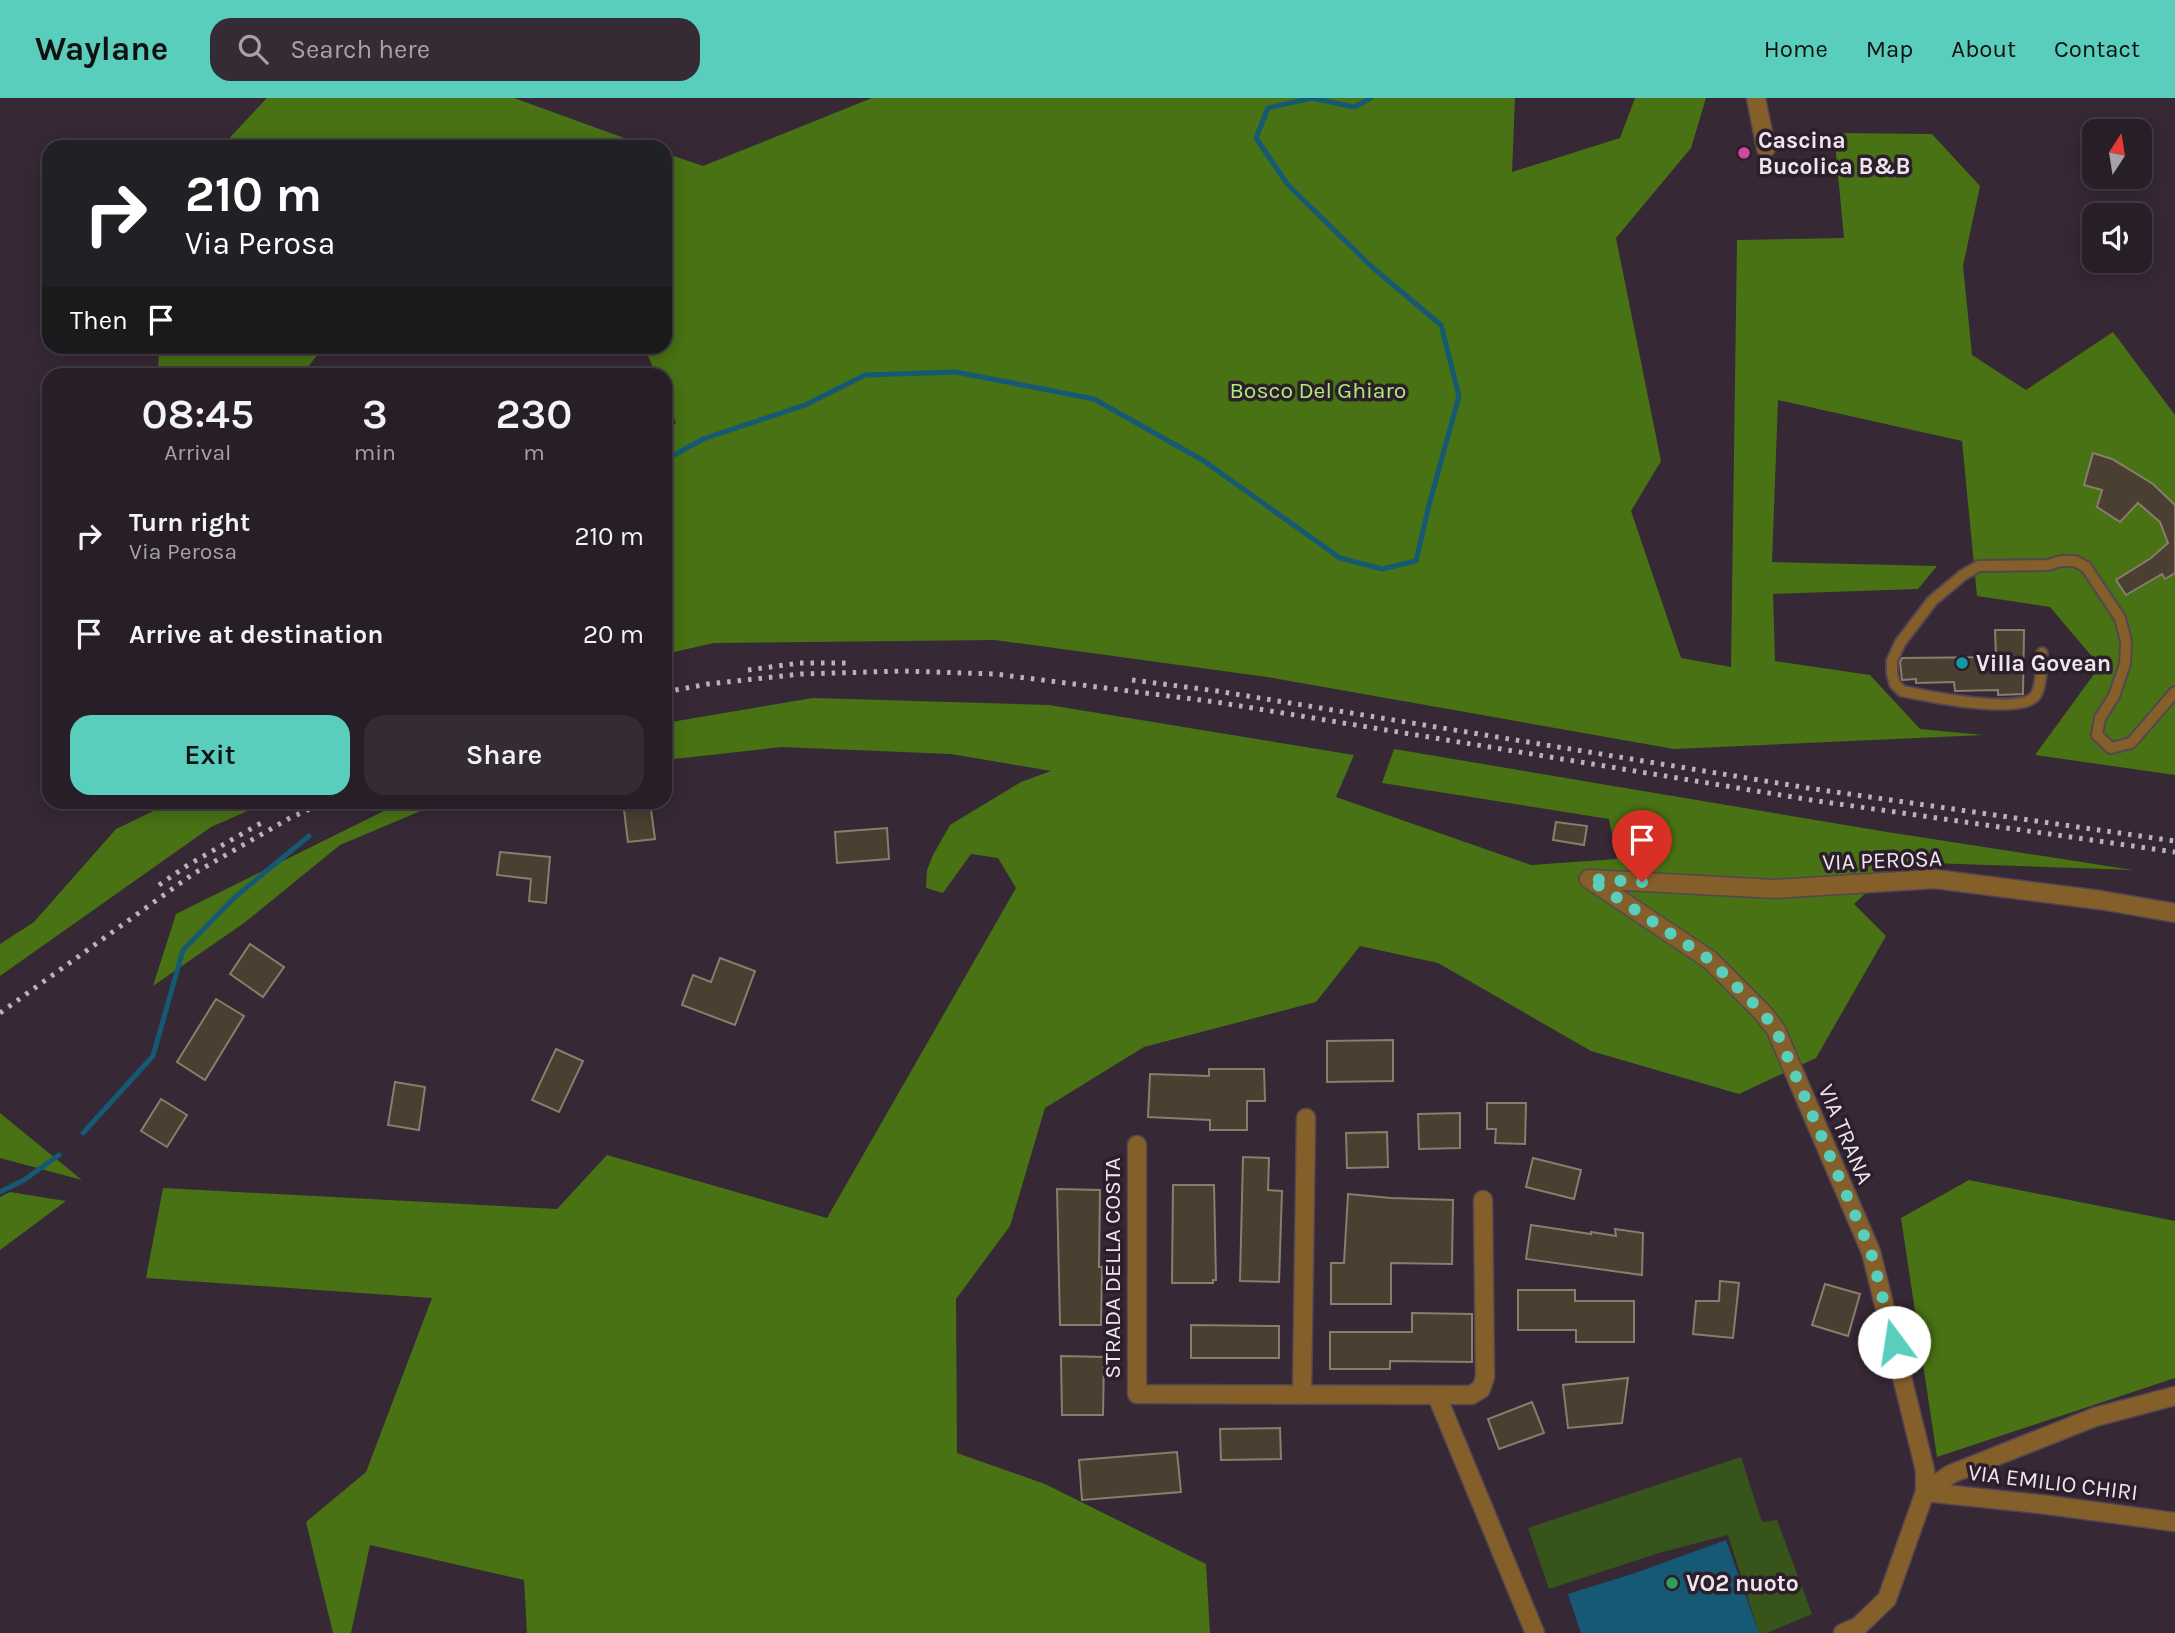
<!DOCTYPE html>
<style>
:root{--surface:#281e28;--page:#342b34;--text:#f1f3f6;--muted:#a5a2a8;--line:#443c45;--accent:#5acebc}
body{margin:0;font-family:Karla,sans-serif;background:var(--page);color:var(--text);height:100vh;display:flex;flex-direction:column;font-size:26px;white-space:nowrap}
*{box-sizing:border-box;margin:0}
p{font-size:23px;color:var(--muted)}
.icon{flex:none;width:38px;height:38px;fill:none;stroke:currentColor;stroke-width:2;stroke-linecap:round;stroke-linejoin:round}
.map{position:relative;flex:1;overflow:hidden}
.panel{position:absolute;left:42px;top:270px;width:630px;height:441px;display:flex;flex-direction:column;background:var(--surface);border-radius:21px;box-shadow:0 4px 18px #0003,0 0 0 2px var(--line)}
.panel>*{flex:none}
.guide{position:absolute;left:42px;top:42px;width:630px;height:214px;border-radius:21px;box-shadow:0 4px 18px #0003,0 0 0 2px var(--line);background:#202124;color:#fff;overflow:hidden}
.needle{width:46px;rotate:12deg}
.controls{position:absolute;left:2082px;top:21px;display:grid;gap:14px}
.controls a{display:grid;place-items:center;width:70px;height:70px;border-radius:14px;background:var(--surface);box-shadow:0 4px 18px #0003,0 0 0 2px var(--line);font-size:35px}
.pin{position:absolute;display:grid;place-items:center;width:60px;height:60px;color:#fff;margin:-72px -30px;border-radius:50% 50% 50% 0;rotate:-45deg;box-shadow:0 0 7px #0007}
.pin .icon{rotate:45deg}
.me{position:absolute;width:77px;margin:-38px;rotate:346deg;stroke-linejoin:round;filter:drop-shadow(0 0 5px #0008)}
.turn{display:flex;align-items:center;gap:24px;height:147px;padding:0 28px;font-size:32px}
.turn .icon{width:91px;height:91px;stroke-width:2.5}
.turn b{display:block;font-size:49px;line-height:60px}
.then{display:flex;align-items:center;height:66px;padding:0 28px;background:#0003;gap:14px;font-size:26px}
.eta{display:flex;justify-content:space-evenly;align-items:center;height:119px;text-align:center}
.eta b{font-size:42px;font-weight:600;line-height:49px}
.action{display:flex;gap:14px;margin-top:auto;padding:14px 28px}
.action a{flex:1;height:80px;border-radius:21px;background:var(--accent);color:#111;font-size:28px;font-weight:600;line-height:80px;text-align:center}
.action a+a{background:var(--page);color:var(--text)}
ul{padding:0;list-style:none}
li{display:flex;align-items:center;gap:21px;height:98px;padding:0 28px}
li div{flex:1}
li b{display:block;font-size:26px}
li em{font-style:normal}
header{display:flex;align-items:center;gap:42px;box-sizing:border-box;height:98px;padding:0 35px;background:var(--accent);color:#111}
header strong{font-size:33px}
nav{display:flex;gap:38px;margin-inline-start:auto;font-size:24px}
.search{width:490px;height:63px;background:var(--page);display:flex;align-items:center;gap:18px;box-sizing:border-box;padding:0 24px;border-radius:21px;color:var(--muted);font-size:26px}
.map>svg:first-child{display:block}
.green{fill:#37541a}
.forest{fill:#487214}
.water{fill:#155974}
.lines{fill:none;stroke-linecap:round;stroke-linejoin:round}
.stream{stroke:#155974;stroke-width:5}
.building{fill:#4a3f30;stroke:#897e6c;stroke-width:2}
.service-casing{stroke:#534652;stroke-width:14}
.minor-casing{stroke:#534652;stroke-width:21}
.service{stroke:#855f2a;stroke-width:10}
.minor{stroke:#855f2a;stroke-width:18}
.rail{stroke:#bcb2bb;stroke-width:5;stroke-dasharray:3.5 7;stroke-linecap:butt}
.route{stroke:#5acebc;stroke-width:12;stroke-dasharray:0 21.6}
.hotel-dot{fill:#d1479c;stroke:#2c1f2b;stroke-width:2.5}
.culture-dot{fill:#0f9aa8;stroke:#2c1f2b;stroke-width:2.5}
.leisure-dot{fill:#2e9e5b;stroke:#2c1f2b;stroke-width:2.5}
.labels{text-anchor:middle;stroke-width:7;stroke-linejoin:round;paint-order:stroke}
.poi-label{font-size:23px;font-weight:bold;fill:#eee5ed;stroke:#2c1f2b;text-anchor:start}
.park-label{font-size:23px;fill:#aeeb77;stroke:#2c1f2b}
.street-label{font-size:23px;fill:#eee5ed;stroke:#2c1f2b}
</style>
<header>
<strong>Waylane</strong>
<div class="search"><svg class="icon" aria-label="search" viewBox="0 0 24 24"><circle cx="10" cy="10" r="6"/><path d="M15 15l6 6"/></svg>Search here</div>
<nav><a>Home</a><a>Map</a><a>About</a><a>Contact</a></nav>
</header>
<div class="map">
<svg width="2175" height="1535" viewBox="0 0 2175 1535">
<rect width="100%" height="100%" fill="#362835"/>
<polygon class="green" points="1741,1359 1762,1424 1777,1422 1812,1516 1767,1535 1759,1535 1728,1437 1659,1455 1549,1491 1528,1430"/>
<g class="forest">
<polygon points="267,0 514,0 649,49 221,49"/>
<polygon points="872,0 1515,0 1512,74 1620,40 1635,0 1706,0 1691,50 1616,140 1661,363 1631,413 1681,560 1731,569 1737,142 1844,140 1834,35 1932,36 1980,88 1963,168 1972,257 2026,292 2113,234 2175,317 2175,677 2035,657 2100,568 2050,509 1977,498 1962,343 1778,302 1772,464 1937,468 1918,491 1773,496 1775,563 1870,577 1920,631 1984,637 1674,651 1267,579 995,542 714,545 665,556 665,332 676,325 665,299 665,276 656,276 644,249 665,248 665,55 703,68"/>
<polygon points="159,249 159,248 324,249 302,276 158,276"/>
<polygon points="813,600 1049,607 1354,657 1336,699 1531,767 1617,761 1609,721 1382,685 1394,651 1881,733 2133,772 1899,764 1854,806 1886,838 1816,960 1739,996 1591,953 1438,865 1360,848 1316,904 1144,949 1045,1010 1010,1128 956,1201 957,1355 1045,1386 1206,1466 1210,1535 527,1535 524,1482 370,1447 351,1535 333,1535 306,1424 366,1374 432,1200 146,1180 163,1090 557,1111 607,1057 827,1120 1016,790 998,760 971,756 943,795 926,790 927,772 933,757 950,727 1021,684 1051,673 951,656 781,649 665,662 665,625"/>
<polygon points="172,704 268,704 211,729 0,878 0,846 34,824 116,731"/>
<polygon points="402,704 442,704 340,747 244,825 153,888 176,816"/>
<polygon points="0,1015 82,1082 0,1060"/>
<polygon points="1969,1082 2175,1123 2175,1280 1937,1359 1901,1120"/>
<polygon points="10,1094 66,1103 0,1152 0,1099"/>
</g>
<polygon class="water" points="1726,1442 1759,1535 1581,1535 1568,1496 1638,1474"/>
<g class="lines">
<g class="stream">
<polyline points="665,362 703,341 805,307 865,277 956,274 1094,301 1204,363 1340,460 1382,471 1416,463 1429,407 1459,298 1441,227 1372,169 1288,87 1256,40 1268,10 1312,0 1354,9 1371,0"/>
<polyline points="83,1035 153,958 183,852 235,799 309,738"/>
<polyline points="0,1094 24,1082 59,1057"/>
</g>
</g>
<g class="building">
<polygon points="2093,355 2112,361 2153,386 2175,407 2175,475 2165,481 2162,476 2126,497 2116,482 2151,460 2168,445 2160,424 2138,405 2120,424 2097,409 2102,392 2084,387"/>
<polygon points="1995,532 2024,532 2023,596 1998,597 1998,592 1955,593 1954,584 1916,585 1916,581 1902,582 1900,564 1902,560 1996,559"/>
<polygon points="623,704 650,704 655,741 628,744"/>
<polygon points="1556,724 1587,728 1584,747 1553,742"/>
<polygon points="887,730 889,761 837,765 835,734"/>
<polygon points="500,754 550,759 546,805 529,803 531,781 497,777"/>
<polygon points="250,846 284,869 263,899 230,876"/>
<polygon points="720,860 755,873 735,927 682,907 693,877 711,884"/>
<polygon points="216,901 244,918 205,982 177,964"/>
<polygon points="1393,942 1393,983 1327,984 1327,943"/>
<polygon points="556,951 583,963 559,1014 532,1002"/>
<polygon points="1209,971 1264,971 1265,1003 1247,1003 1247,1032 1210,1032 1210,1022 1148,1019 1150,976 1209,978"/>
<polygon points="395,984 425,989 419,1032 388,1027"/>
<polygon points="161,1001 187,1017 167,1049 141,1033"/>
<polygon points="1487,1005 1526,1005 1525,1046 1495,1045 1496,1031 1487,1031"/>
<polygon points="1460,1015 1460,1050 1419,1051 1418,1016"/>
<polygon points="1387,1034 1388,1069 1347,1070 1346,1035"/>
<polygon points="1243,1059 1269,1060 1268,1092 1282,1093 1279,1184 1240,1183"/>
<polygon points="1533,1060 1581,1072 1574,1101 1526,1089"/>
<polygon points="1173,1087 1214,1087 1216,1182 1213,1182 1213,1185 1172,1185"/>
<polygon points="1057,1091 1100,1092 1099,1169 1102,1169 1101,1227 1060,1227"/>
<polygon points="1348,1096 1391,1100 1453,1102 1452,1166 1391,1165 1391,1206 1331,1206 1331,1165 1344,1165"/>
<polygon points="1531,1127 1591,1136 1591,1134 1616,1138 1615,1131 1643,1135 1642,1177 1526,1161"/>
<polygon points="1720,1183 1739,1185 1733,1240 1693,1236 1696,1203 1719,1203"/>
<polygon points="1825,1186 1860,1196 1848,1238 1812,1227"/>
<polygon points="1518,1192 1575,1192 1575,1203 1634,1203 1634,1244 1576,1244 1576,1232 1518,1232"/>
<polygon points="1412,1215 1472,1216 1472,1264 1390,1263 1390,1271 1330,1271 1330,1234 1412,1234"/>
<polygon points="1191,1227 1279,1228 1279,1260 1191,1260"/>
<polygon points="1061,1258 1104,1259 1103,1317 1062,1317"/>
<polygon points="1628,1280 1622,1325 1568,1330 1563,1287"/>
<polygon points="1532,1304 1544,1335 1499,1351 1488,1321"/>
<polygon points="1280,1330 1281,1361 1221,1362 1220,1331"/>
<polygon points="1177,1354 1181,1394 1082,1402 1079,1362"/>
</g>
<g class="lines">
<defs>
<path id="service" d="M2042,555C2041,568 2042,589 2035,598C2020,617 1926,598 1902,593L1895,586L1892,575V563L1900,545L1932,503L1963,477L1979,468L2048,467L2061,463H2075L2086,469L2120,520L2126,543L2125,566L2114,598L2100,620L2097,637L2111,650L2131,645L2175,594"/>
<g id="minor">
<polyline points="1756,0 1766,50"/>
<polyline points="1589,781 1710,862 1762,914 1776,932 1871,1154 1925,1372 1925,1394"/>
<polyline points="1589,781 1775,791 1935,781 2100,802 2175,815"/>
<polyline points="1137,1047 1137,1296 1471,1297 1481,1291 1485,1279 1483,1102"/>
<polyline points="1302,1296 1306,1020"/>
<polyline points="1437,1298 1535,1535"/>
<polyline points="1925,1394 2048,1407 2175,1424"/>
<polyline points="1843,1535 1859,1528 1887,1501 1925,1394 1951,1376 2095,1319 2175,1298"/>
</g>
</defs>
<use href="#service" class="service-casing"/>
<use href="#minor" class="minor-casing"/>
<use href="#service" class="service"/>
<use href="#minor" class="minor"/>
<g class="rail">
<polyline points="748,572 800,565 846,565"/>
<polyline points="1132,582 1217,593 1814,691 2175,743"/>
<polyline points="665,594 708,586 801,576 903,573 995,576 1216,604 1811,702 2175,754"/>
<polyline points="159,787 188,767 261,725"/>
<polyline points="0,915 193,776 288,721 325,704"/>
</g>
</g>
<g class="lines">
<polyline class="route" points="1642,784 1589,781 1710,862 1762,914 1776,932 1871,1154 1894,1244"/>
</g>
<circle class="hotel-dot" cx="1744" cy="55" r="7"/>
<circle class="culture-dot" cx="1962" cy="565" r="7"/>
<circle class="leisure-dot" cx="1672" cy="1485" r="7"/>
<g class="labels">
<g class="poi-label">
<text x="1758" y="50">Cascina<tspan x="1758" dy="26">Bucolica B&amp;B</tspan></text>
<text x="1976" y="573">Villa Govean</text>
<text x="1686" y="1493">VO2 nuoto</text>
</g>
<g class="park-label">
<text x="1318" y="300">Bosco Del Ghiaro</text>
</g>
<g class="street-label">
<text transform="translate(1882 762) rotate(-2)" y="8">VIA PEROSA</text>
<text transform="translate(1846 1036) rotate(67)" y="8">VIA TRANA</text>
<text transform="translate(1112 1170) rotate(-90)" y="8">STRADA DELLA COSTA</text>
<text transform="translate(2053 1384) rotate(7)" y="8">VIA EMILIO CHIRI</text>
</g>
</g>
</svg>
<div class="controls">
<a><svg class="needle" viewBox="-14 -14 28 28"><path d="M0-13l5 13h-10z" fill="#e53935"/><path d="M0 13l5-13h-10z" fill="#a5a2a8"/></svg></a>
<a><svg class="icon" aria-label="sound" viewBox="0 0 24 24"><path d="M4 9h4l5-4v14l-5-4H4zM17 9q2 3 0 6"/></svg></a>
</div>
<div class="pin" style="left:1642px;top:784px;background:#d93025"><svg class="icon" aria-label="arrive" viewBox="0 0 24 24"><path d="M6 21V4h12l-3 4 3 4H6"/></svg></div>
<svg class="me" style="left:1894px;top:1244px" viewBox="-20 -20 40 40"><circle r="19" fill="#fff"/><path d="M0-13L10 11 0 6-10 11z" fill="#5acebc"/></svg>
<div class="guide">
<div class="turn"><svg class="icon" aria-label="right" viewBox="0 0 24 24"><path d="M7 20v-9h11M14 6l5 5-5 5"/></svg><div><b>210 m</b>Via Perosa</div></div>
<div class="then">Then<svg class="icon" aria-label="arrive" viewBox="0 0 24 24"><path d="M6 21V4h12l-3 4 3 4H6"/></svg></div>
</div>
<section class="panel">
<div class="eta">
<div><b>08:45</b><p>Arrival</p></div>
<div><b>3</b><p>min</p></div>
<div><b>230</b><p>m</p></div>
</div>
<ul>
<li><svg class="icon" aria-label="right" viewBox="0 0 24 24"><path d="M7 20v-9h11M14 6l5 5-5 5"/></svg><div><b>Turn right</b><p>Via Perosa</p></div><em>210 m</em></li>
<li><svg class="icon" aria-label="arrive" viewBox="0 0 24 24"><path d="M6 21V4h12l-3 4 3 4H6"/></svg><div><b>Arrive at destination</b></div><em>20 m</em></li>
</ul>
<div class="action"><a>Exit</a><a>Share</a></div>
</section>
</div>
